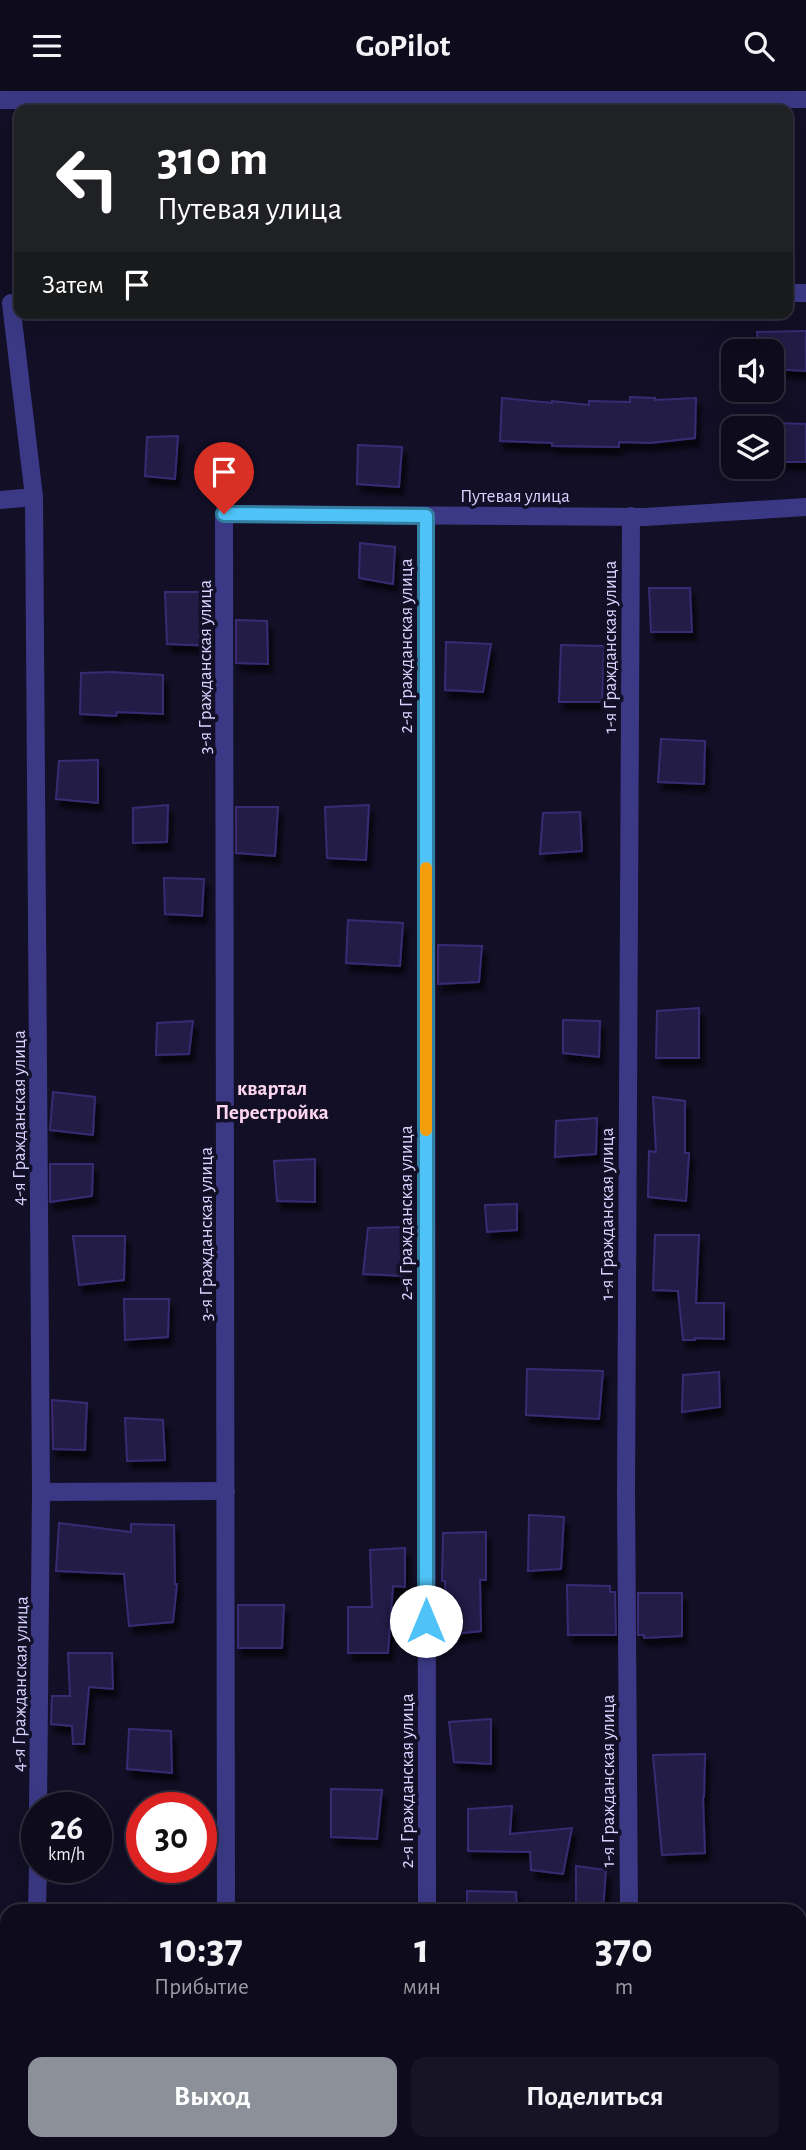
<!DOCTYPE html>
<html lang="ru">
<meta charset="utf-8">
<style>
:root{--surface:#0e0b1c;--page:#171425;--text:#f1f3f6;--muted:#9b9ba3;--line:#2e2b3b;--accent:#8c9099}
body{margin:0;font-family:"Alegreya Sans",sans-serif;background:var(--page);color:var(--text);height:100vh;display:flex;flex-direction:column;font-size:26px;white-space:nowrap}
*{box-sizing:border-box;margin:0}
p{font-size:23px;color:var(--muted)}
.icon{flex:none;width:38px;height:38px;fill:none;stroke:currentColor;stroke-width:2;stroke-linecap:round;stroke-linejoin:round}
.map{position:relative;flex:1;overflow:hidden}
.drawer{position:absolute;left:0px;top:1813px;width:807px;height:247px;display:flex;flex-direction:column;background:var(--surface);border-radius:21px 21px 0 0;box-shadow:0 7px 28px #0002,0 0 0 2px var(--line)}
.drawer>*{flex:none}
.hud{position:absolute;left:14px;top:14px;width:779px;height:214px;border-radius:14px;box-shadow:0 7px 28px #0002,0 0 0 2px var(--line);background:#202124;color:#fff;overflow:hidden}
.controls{position:absolute;left:721px;top:248px;display:grid;gap:14px}
.controls a{display:grid;place-items:center;width:63px;height:63px;border-radius:14px;background:var(--surface);box-shadow:0 7px 28px #0002,0 0 0 2px var(--line);font-size:35px}
.speed{position:absolute;left:21px;top:1701px;display:flex;gap:14px;font-size:35px;font-weight:700;text-align:center}
.speed>*{display:grid;place-content:center;width:91px;height:91px;border-radius:50%;background:var(--surface);box-shadow:0 7px 28px #0002,0 0 0 2px var(--line);line-height:1}
.speed small{font-size:18px;font-weight:400}
.speed .limit{border:10px solid #d22;background:#fff;color:#111}
.pin{position:absolute;display:grid;place-items:center;width:60px;height:60px;color:#fff;margin:-72px -30px;border-radius:50% 50% 50% 0;rotate:-45deg;box-shadow:0 0 7px #0007}
.pin .icon{rotate:45deg}
.me{position:absolute;width:77px;margin:-38px;rotate:0deg;stroke-linejoin:round;filter:drop-shadow(0 0 5px #0008)}
.turn{display:flex;align-items:center;gap:24px;height:147px;padding:0 28px;font-size:32px}
.turn .icon{width:91px;height:91px;stroke-width:2.5}
.turn b{display:block;font-size:49px;line-height:60px}
.then{display:flex;align-items:center;height:66px;padding:0 28px;background:#0003;gap:14px;font-size:26px}
.eta{display:flex;justify-content:space-evenly;align-items:center;height:119px;text-align:center}
.eta b{font-size:42px;font-weight:600;line-height:49px}
.cta{display:flex;gap:14px;margin-top:auto;padding:14px 28px}
.cta a{flex:1;height:80px;border-radius:14px;background:var(--accent);color:#fff;font-size:28px;font-weight:600;line-height:80px;text-align:center}
.cta a+a{background:var(--page);color:var(--text)}
header{display:flex;justify-content:space-between;align-items:center;height:91px;padding:0 28px;background:var(--surface);font-size:32px;font-weight:600}
.map>svg:first-child{display:block}
.building{fill:#231b47;stroke:#392c73;stroke-width:2;filter:url(#shadow)}
.lines{fill:none;stroke-linecap:round;stroke-linejoin:round}
.minor{stroke:#3b3985;stroke-width:18}
.route-casing{stroke:#337fa1;stroke-width:18}
.route{stroke:#4fc3f7;stroke-width:12}
.slow{stroke:#f59e0b;stroke-width:12}
.labels{text-anchor:middle;stroke-width:7;stroke-linejoin:round;paint-order:stroke}
.street-label{font-size:19px;fill:#d8d4ff;stroke:#120f26}
.neighbourhood-label{font-size:21px;font-weight:bold;fill:#ffd6f0;stroke:#120f26}
</style>
<header><svg class="icon" aria-label="menu" viewBox="0 0 24 24"><path d="M4 6h16M4 12h16M4 18h16"/></svg>GoPilot<svg class="icon" aria-label="search" viewBox="0 0 24 24"><circle cx="10" cy="10" r="6"/><path d="M15 15l6 6"/></svg></header>
<div class="map">
<svg width="806" height="2059" viewBox="0 0 806 2059">
<defs>
<filter id="shadow"><feDropShadow dx="4.5" dy="8" stdDeviation="2" flood-color="#0009"/></filter>
</defs>
<rect width="100%" height="100%" fill="#120f26"/>
<g class="building">
<polygon points="806,240 806,280 772,278 772,261 759,261 757,241"/>
<polygon points="630,306 655,307 655,309 696,307 695,347 650,352 619,351 619,356 552,355 552,352 500,350 502,307 552,312 552,310 589,314 589,310 630,311"/>
<polygon points="777,332 806,333 806,371 775,371"/>
<polygon points="178,345 175,388 145,385 147,346"/>
<polygon points="358,354 402,356 399,396 357,393"/>
<polygon points="360,452 395,456 393,493 359,487"/>
<polygon points="649,497 690,497 692,541 651,541"/>
<polygon points="165,501 205,501 203,528 213,529 213,555 167,553"/>
<polygon points="236,529 267,530 268,573 236,572"/>
<polygon points="446,551 491,553 483,601 445,599"/>
<polygon points="561,554 604,555 602,611 559,611"/>
<polygon points="111,581 163,584 163,623 117,621 116,625 80,623 81,582"/>
<polygon points="661,648 705,650 704,693 658,691"/>
<polygon points="98,669 98,712 56,708 59,670"/>
<polygon points="168,714 167,751 133,752 133,717"/>
<polygon points="369,714 366,769 327,767 325,716"/>
<polygon points="236,716 278,716 275,765 236,762"/>
<polygon points="580,721 582,760 540,763 543,722"/>
<polygon points="164,787 204,788 202,825 165,823"/>
<polygon points="348,829 403,832 400,875 346,872"/>
<polygon points="438,854 482,855 479,891 438,893"/>
<polygon points="699,917 699,967 656,967 657,920"/>
<polygon points="563,929 600,930 599,966 563,962"/>
<polygon points="193,930 189,963 156,964 157,932"/>
<polygon points="53,1001 95,1006 93,1044 50,1039"/>
<polygon points="653,1006 685,1010 685,1062 689,1062 686,1110 648,1106 649,1060 656,1061"/>
<polygon points="597,1027 596,1063 555,1066 556,1030"/>
<polygon points="315,1068 315,1111 277,1110 274,1070"/>
<polygon points="50,1073 93,1073 92,1105 50,1111"/>
<polygon points="517,1113 517,1139 487,1141 485,1114"/>
<polygon points="402,1136 404,1185 363,1183 368,1137"/>
<polygon points="655,1144 699,1144 696,1212 724,1212 724,1248 695,1247 695,1249 683,1249 678,1200 653,1199"/>
<polygon points="73,1145 125,1145 124,1189 79,1194"/>
<polygon points="124,1208 169,1208 168,1246 125,1249"/>
<polygon points="527,1278 603,1280 599,1328 526,1324"/>
<polygon points="719,1281 720,1316 682,1321 683,1284"/>
<polygon points="52,1309 87,1312 85,1359 53,1358"/>
<polygon points="125,1327 163,1329 165,1369 127,1370"/>
<polygon points="529,1424 564,1426 561,1478 528,1480"/>
<polygon points="59,1432 131,1441 131,1433 174,1434 175,1493 177,1493 173,1531 129,1535 124,1483 56,1480"/>
<polygon points="486,1441 486,1489 480,1489 481,1540 446,1544 445,1490 442,1490 443,1442"/>
<polygon points="405,1457 405,1496 393,1495 388,1562 348,1562 348,1516 372,1516 370,1459"/>
<polygon points="567,1494 610,1495 610,1501 615,1501 616,1544 568,1544"/>
<polygon points="638,1502 682,1502 682,1545 644,1547 644,1544 638,1544"/>
<polygon points="238,1514 284,1514 282,1557 238,1557"/>
<polygon points="68,1562 112,1562 113,1598 89,1596 84,1653 73,1653 72,1635 51,1633 52,1605 70,1605"/>
<polygon points="491,1628 491,1673 454,1671 449,1631"/>
<polygon points="129,1638 171,1640 172,1682 127,1678"/>
<polygon points="705,1663 704,1706 703,1706 705,1762 662,1764 653,1664"/>
<polygon points="331,1698 382,1699 377,1748 331,1746"/>
<polygon points="512,1715 510,1743 572,1737 563,1783 531,1779 530,1761 468,1760 468,1718"/>
<polygon points="576,1775 606,1779 603,1820 576,1820"/>
<polygon points="467,1800 516,1801 517,1820 467,1820"/>
</g>
<g class="lines">
<g class="minor">
<polyline points="0,9 806,8"/>
<polyline points="788,202 806,202"/>
<polyline points="11,212 34,406 41,1401 38,1717"/>
<polyline points="0,409 34,406"/>
<polyline points="426,425 427,1820"/>
<polyline points="41,1401 226,1400"/>
<polyline points="37,1820 38,1776"/>
<polyline points="226,1820 224,423 645,426 806,416"/>
<polyline points="629,1820 626,1402 631,425"/>
<polyline points="228,2053 228,2059"/>
<polyline points="428,2053 428,2059"/>
<polyline points="630,2053 630,2059"/>
<polyline points="35,2059 35,2053"/>
</g>
</g>
<g class="lines">
<defs>
<polyline id="route" points="224,423 426,425 426,1530"/>
</defs>
<use href="#route" class="route-casing"/>
<use href="#route" class="route"/>
<polyline class="slow" points="426,1039 426,777"/>
</g>
<g class="labels">
<g class="street-label">
<text x="515" y="411">Путевая улица</text>
<text transform="translate(405 555) rotate(-90)" y="7">2-я Гражданская улица</text>
<text transform="translate(609 556) rotate(-90)" y="7">1-я Гражданская улица</text>
<text transform="translate(204 576) rotate(-90)" y="7">3-я Гражданская улица</text>
<text transform="translate(18 1027) rotate(-90)" y="7">4-я Гражданская улица</text>
<text transform="translate(405 1122) rotate(-90)" y="7">2-я Гражданская улица</text>
<text transform="translate(606 1123) rotate(-90)" y="7">1-я Гражданская улица</text>
<text transform="translate(205 1143) rotate(-90)" y="7">3-я Гражданская улица</text>
<text transform="translate(19 1593) rotate(-89)" y="7">4-я Гражданская улица</text>
<text transform="translate(406 1690) rotate(-90)" y="7">2-я Гражданская улица</text>
<text transform="translate(607 1690) rotate(-90)" y="7">1-я Гражданская улица</text>
</g>
<g class="neighbourhood-label">
<text x="272" y="1004">квартал<tspan x="272" dy="24">Перестройка</tspan></text>
</g>
</g>
</svg>
<div class="controls">
<a><svg class="icon" aria-label="sound" viewBox="0 0 24 24"><path d="M4 9h4l5-4v14l-5-4H4zM17 9q2 3 0 6"/></svg></a>
<a><svg class="icon" aria-label="layers" viewBox="0 0 24 24"><path d="M12 4l9 5-9 5-9-5zM3 14l9 5 9-5"/></svg></a>
</div>
<div class="speed"><div>26<small>km/h</small></div><div class="limit">30</div></div>
<div class="pin" style="left:224px;top:423px;background:#d93025"><svg class="icon" aria-label="arrive" viewBox="0 0 24 24"><path d="M6 21V4h12l-3 4 3 4H6"/></svg></div>
<svg class="me" style="left:426px;top:1530px" viewBox="-20 -20 40 40"><circle r="19" fill="#fff"/><path d="M0-13L10 11 0 6-10 11z" fill="#4fc3f7"/></svg>
<div class="hud">
<div class="turn"><svg class="icon" aria-label="left" viewBox="0 0 24 24"><path d="M17 20v-9H6M10 6l-5 5 5 5"/></svg><div><b>310 m</b>Путевая улица</div></div>
<div class="then">Затем<svg class="icon" aria-label="arrive" viewBox="0 0 24 24"><path d="M6 21V4h12l-3 4 3 4H6"/></svg></div>
</div>
<section class="drawer">
<div class="eta">
<div><b>10:37</b><p>Прибытие</p></div>
<div><b>1</b><p>мин</p></div>
<div><b>370</b><p>m</p></div>
</div>
<div class="cta"><a>Выход</a><a>Поделиться</a></div>
</section>
</div>
